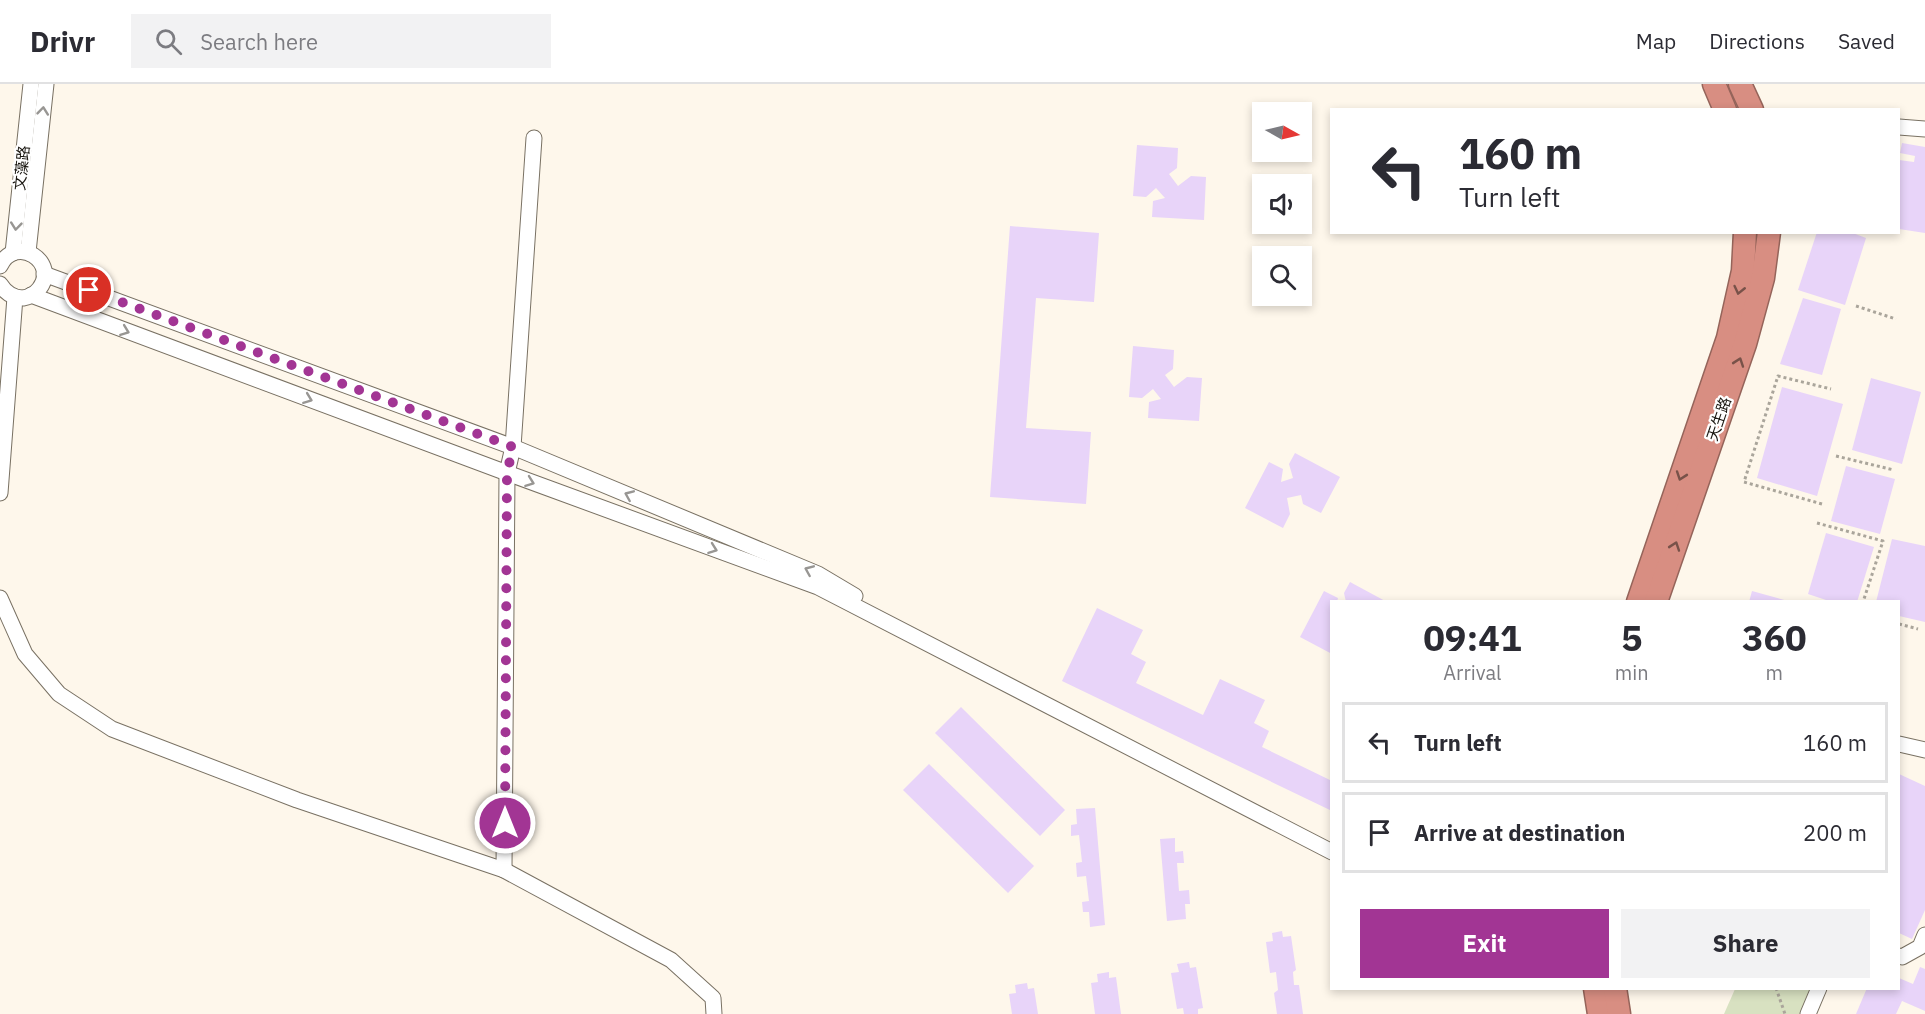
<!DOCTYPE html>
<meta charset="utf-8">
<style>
:root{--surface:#fff;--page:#f2f2f3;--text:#2b2b33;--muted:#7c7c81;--line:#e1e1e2;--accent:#a23594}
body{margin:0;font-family:"IBM Plex Sans","Noto Sans SC",sans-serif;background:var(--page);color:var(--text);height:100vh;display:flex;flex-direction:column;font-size:22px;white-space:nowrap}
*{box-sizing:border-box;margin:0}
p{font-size:20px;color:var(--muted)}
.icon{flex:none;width:33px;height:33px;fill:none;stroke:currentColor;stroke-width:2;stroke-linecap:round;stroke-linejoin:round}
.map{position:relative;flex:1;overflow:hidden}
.side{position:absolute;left:1330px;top:516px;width:570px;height:390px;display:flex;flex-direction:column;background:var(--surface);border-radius:0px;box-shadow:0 3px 9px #0003}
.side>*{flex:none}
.hud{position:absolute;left:1330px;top:24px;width:570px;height:126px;border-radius:0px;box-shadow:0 3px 9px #0003;background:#fff;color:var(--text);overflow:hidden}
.needle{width:39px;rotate:98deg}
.controls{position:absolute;left:1252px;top:18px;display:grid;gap:12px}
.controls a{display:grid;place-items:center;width:60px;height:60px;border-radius:0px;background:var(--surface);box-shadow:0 3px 9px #0003;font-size:30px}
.pin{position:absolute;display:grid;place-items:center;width:51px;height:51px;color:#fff;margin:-26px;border:3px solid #fff;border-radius:50%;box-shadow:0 2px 6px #0007}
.me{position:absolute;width:66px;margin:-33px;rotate:0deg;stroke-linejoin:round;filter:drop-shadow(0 0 4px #0008)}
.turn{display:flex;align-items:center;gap:21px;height:126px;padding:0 30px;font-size:27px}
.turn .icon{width:78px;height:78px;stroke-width:2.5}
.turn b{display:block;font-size:42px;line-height:51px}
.eta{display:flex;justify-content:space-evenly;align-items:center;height:102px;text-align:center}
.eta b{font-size:36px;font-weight:700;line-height:42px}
.action{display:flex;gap:12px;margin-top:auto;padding:12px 30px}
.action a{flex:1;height:69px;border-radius:0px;background:var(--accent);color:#fff;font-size:24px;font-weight:700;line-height:69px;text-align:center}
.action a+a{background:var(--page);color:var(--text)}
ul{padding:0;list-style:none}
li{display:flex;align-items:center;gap:18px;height:81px;margin:0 12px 9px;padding:0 18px;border:3px solid var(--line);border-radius:0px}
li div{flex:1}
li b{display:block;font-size:22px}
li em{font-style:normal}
header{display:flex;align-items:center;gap:36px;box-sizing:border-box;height:84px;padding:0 30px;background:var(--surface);border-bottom:2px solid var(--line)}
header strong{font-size:28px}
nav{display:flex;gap:33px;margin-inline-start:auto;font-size:21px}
.search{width:420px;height:54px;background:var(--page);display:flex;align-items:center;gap:15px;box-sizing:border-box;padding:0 21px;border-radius:0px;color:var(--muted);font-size:22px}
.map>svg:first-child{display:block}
.green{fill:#d8e1c1}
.building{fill:#e8d4f9}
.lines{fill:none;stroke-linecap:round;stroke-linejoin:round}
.minor-casing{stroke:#797163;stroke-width:17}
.highway-casing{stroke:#95645a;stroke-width:25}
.path{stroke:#aaa59b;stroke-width:3;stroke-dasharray:3 3;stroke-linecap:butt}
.minor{stroke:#fff;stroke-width:15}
.highway{stroke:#d88e82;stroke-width:22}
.oneway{stroke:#989693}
.oneway2{stroke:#785249}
.route{stroke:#a23594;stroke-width:10;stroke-dasharray:0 18}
.labels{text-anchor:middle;stroke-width:4.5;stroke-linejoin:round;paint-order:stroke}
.street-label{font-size:15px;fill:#191610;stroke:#fff}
</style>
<header>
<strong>Drivr</strong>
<div class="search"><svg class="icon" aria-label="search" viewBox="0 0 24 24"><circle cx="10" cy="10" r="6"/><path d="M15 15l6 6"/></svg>Search here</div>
<nav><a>Map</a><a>Directions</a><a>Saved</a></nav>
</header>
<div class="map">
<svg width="1925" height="930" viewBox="0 0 1925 930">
<rect width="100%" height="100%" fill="#fef7eb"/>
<polygon class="green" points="1735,905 1820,905 1808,930 1724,930"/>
<g class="building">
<polygon points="1902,59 1925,63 1925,149 1899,145 1899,76 1914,78 1915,72 1900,69"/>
<polygon points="1137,61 1178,64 1177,84 1169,90 1178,102 1191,92 1206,93 1204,136 1152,133 1153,117 1165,114 1156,104 1146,113 1133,112"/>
<polygon points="1010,142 1099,149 1094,218 1036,214 1026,344 1091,348 1086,420 990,413"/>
<polygon points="1817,148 1850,148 1866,154 1845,221 1798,206"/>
<polygon points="1803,214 1841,225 1822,291 1780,280"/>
<polygon points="1133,262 1174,266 1173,285 1165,291 1174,303 1187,293 1202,294 1199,337 1148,334 1149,318 1161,315 1153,305 1142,314 1129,313"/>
<polygon points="1871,294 1921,308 1902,380 1852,366"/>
<polygon points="1782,303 1843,320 1817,412 1757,394"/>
<polygon points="1295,369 1340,393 1321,429 1303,420 1301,411 1287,414 1290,430 1283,444 1245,424 1269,378 1283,385 1281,398 1293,394 1289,380"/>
<polygon points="1846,382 1895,395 1880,450 1831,437"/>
<polygon points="1826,449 1874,463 1857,518 1832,518 1808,510"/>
<polygon points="1892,455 1925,462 1925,538 1899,532 1899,518 1876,518"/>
<polygon points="1350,498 1387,518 1346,518 1344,509"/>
<polygon points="1324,507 1338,514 1337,518 1332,518 1332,570 1300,553"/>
<polygon points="1752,507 1788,517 1788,518 1749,518"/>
<polygon points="1097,524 1143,546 1131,570 1146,578 1136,599 1203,631 1220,595 1265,616 1254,639 1269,647 1262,663 1332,697 1332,727 1062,597"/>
<polygon points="961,623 1065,726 1040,752 935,649"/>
<polygon points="929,680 1034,782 1008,809 903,706"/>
<polygon points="1899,690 1925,702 1925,826 1912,855 1899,849"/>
<polygon points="1095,724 1105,841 1090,843 1089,828 1083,828 1082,818 1089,817 1086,792 1077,793 1076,779 1082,778 1079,751 1071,752 1071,741 1077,740 1076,725"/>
<polygon points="1175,754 1175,768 1183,767 1184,779 1177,779 1179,807 1189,806 1190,820 1185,820 1186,835 1167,837 1160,755"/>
<polygon points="1282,847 1283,853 1291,852 1296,886 1293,888 1294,901 1299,901 1303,930 1277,930 1274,909 1278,906 1276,888 1270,889 1266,858 1273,857 1272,849"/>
<polygon points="1189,878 1190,884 1196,883 1203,924 1198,925 1198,930 1184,930 1183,924 1177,925 1171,889 1179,888 1177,880"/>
<polygon points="1920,883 1925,885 1925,927 1902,917 1896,930 1856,930 1867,904 1899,904 1899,894 1913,900"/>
<polygon points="1109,888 1109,894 1116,893 1121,930 1095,930 1091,899 1098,898 1097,890"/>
<polygon points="1027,899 1028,905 1034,904 1038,930 1012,930 1009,910 1016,909 1015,901"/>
</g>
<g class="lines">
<defs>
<g id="minor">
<polyline points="1899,43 1925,45"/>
<polyline points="28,168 46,0"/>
<polyline points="13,169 31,0"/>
<path d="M0,182C16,149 60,179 39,205C35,210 29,213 23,214C12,214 5,208 0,200"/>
<polyline points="44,190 513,363 818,490 855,512"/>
<polyline points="31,211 507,389 818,503 1332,768"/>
<polyline points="0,409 15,213"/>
<polyline points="0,514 25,570 59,610 112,645 297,716 504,786 671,876 713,914 714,930"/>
<polyline points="1899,660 1925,666"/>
<polyline points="504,786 507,389 513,363 534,54"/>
<polyline points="1899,872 1902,873 1920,863 1925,851"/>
<polyline points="1808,930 1819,904"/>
</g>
<g id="highway">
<polyline points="1714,0 1725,26"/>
<polyline points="1740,0 1752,26"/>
<polyline points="1638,518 1728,254 1743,187 1745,148"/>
<polyline points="1656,518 1745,260 1763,194 1769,148"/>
<polyline points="1595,904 1599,930"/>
<polyline points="1615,904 1619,930"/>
</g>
</defs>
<use href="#minor" class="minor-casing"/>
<use href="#highway" class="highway-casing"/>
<g class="path">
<polyline points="1856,222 1896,235"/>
<polyline points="1836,372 1894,386"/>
<polyline points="1822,420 1744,398 1778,292 1831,305"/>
<polyline points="1817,439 1883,457 1863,518"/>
<polyline points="1899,540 1918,545"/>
<polyline points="1776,904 1785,930"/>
</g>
<use href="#minor" class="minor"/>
<use href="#highway" class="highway"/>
</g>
<defs><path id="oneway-chevron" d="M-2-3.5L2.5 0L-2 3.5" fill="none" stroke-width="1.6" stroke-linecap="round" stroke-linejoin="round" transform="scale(1.5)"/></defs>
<g class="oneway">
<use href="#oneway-chevron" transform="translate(43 27) rotate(-84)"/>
<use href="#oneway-chevron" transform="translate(16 142) rotate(96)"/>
<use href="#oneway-chevron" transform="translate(125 247) rotate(21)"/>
<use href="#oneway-chevron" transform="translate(308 315) rotate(21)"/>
<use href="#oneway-chevron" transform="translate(530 398) rotate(20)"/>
<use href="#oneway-chevron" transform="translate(629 411) rotate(-157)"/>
<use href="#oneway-chevron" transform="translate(713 465) rotate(20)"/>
<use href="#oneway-chevron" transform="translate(809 486) rotate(-157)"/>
</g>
<g class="oneway2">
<use href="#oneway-chevron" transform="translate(1739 206) rotate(103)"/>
<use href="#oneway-chevron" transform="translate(1739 278) rotate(-71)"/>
<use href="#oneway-chevron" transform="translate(1681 392) rotate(109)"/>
<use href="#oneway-chevron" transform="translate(1675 462) rotate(-71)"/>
</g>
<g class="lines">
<polyline class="route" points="89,206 513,363 507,389 505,739"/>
</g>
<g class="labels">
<g class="street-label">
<text transform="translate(22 84) rotate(-84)" y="5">文藻路</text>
<text transform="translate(1719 335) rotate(-71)" y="5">天生路</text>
</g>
</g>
</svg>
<div class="controls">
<a><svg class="needle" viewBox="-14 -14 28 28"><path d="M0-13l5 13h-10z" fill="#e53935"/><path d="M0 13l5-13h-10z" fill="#7c7c81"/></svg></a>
<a><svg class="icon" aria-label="sound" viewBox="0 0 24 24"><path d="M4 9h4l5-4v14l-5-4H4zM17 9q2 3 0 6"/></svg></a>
<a><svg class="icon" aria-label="search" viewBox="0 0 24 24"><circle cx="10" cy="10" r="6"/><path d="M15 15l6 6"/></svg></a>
</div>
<div class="pin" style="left:89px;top:206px;background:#d93025"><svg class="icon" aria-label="arrive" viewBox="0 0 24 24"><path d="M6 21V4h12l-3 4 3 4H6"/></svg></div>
<svg class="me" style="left:505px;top:739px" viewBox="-20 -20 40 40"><circle r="17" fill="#a23594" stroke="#fff" stroke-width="3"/><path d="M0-11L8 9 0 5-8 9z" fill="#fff"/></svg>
<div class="hud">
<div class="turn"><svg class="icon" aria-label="left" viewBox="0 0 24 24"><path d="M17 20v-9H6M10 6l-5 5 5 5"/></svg><div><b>160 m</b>Turn left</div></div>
</div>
<section class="side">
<div class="eta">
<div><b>09:41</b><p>Arrival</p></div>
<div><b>5</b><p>min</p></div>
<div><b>360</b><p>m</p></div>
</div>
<ul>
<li><svg class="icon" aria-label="left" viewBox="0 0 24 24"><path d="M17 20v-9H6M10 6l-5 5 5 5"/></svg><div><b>Turn left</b></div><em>160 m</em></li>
<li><svg class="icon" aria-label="arrive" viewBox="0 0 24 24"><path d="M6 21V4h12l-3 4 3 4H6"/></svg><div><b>Arrive at destination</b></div><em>200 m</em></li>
</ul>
<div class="action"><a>Exit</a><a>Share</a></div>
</section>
</div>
